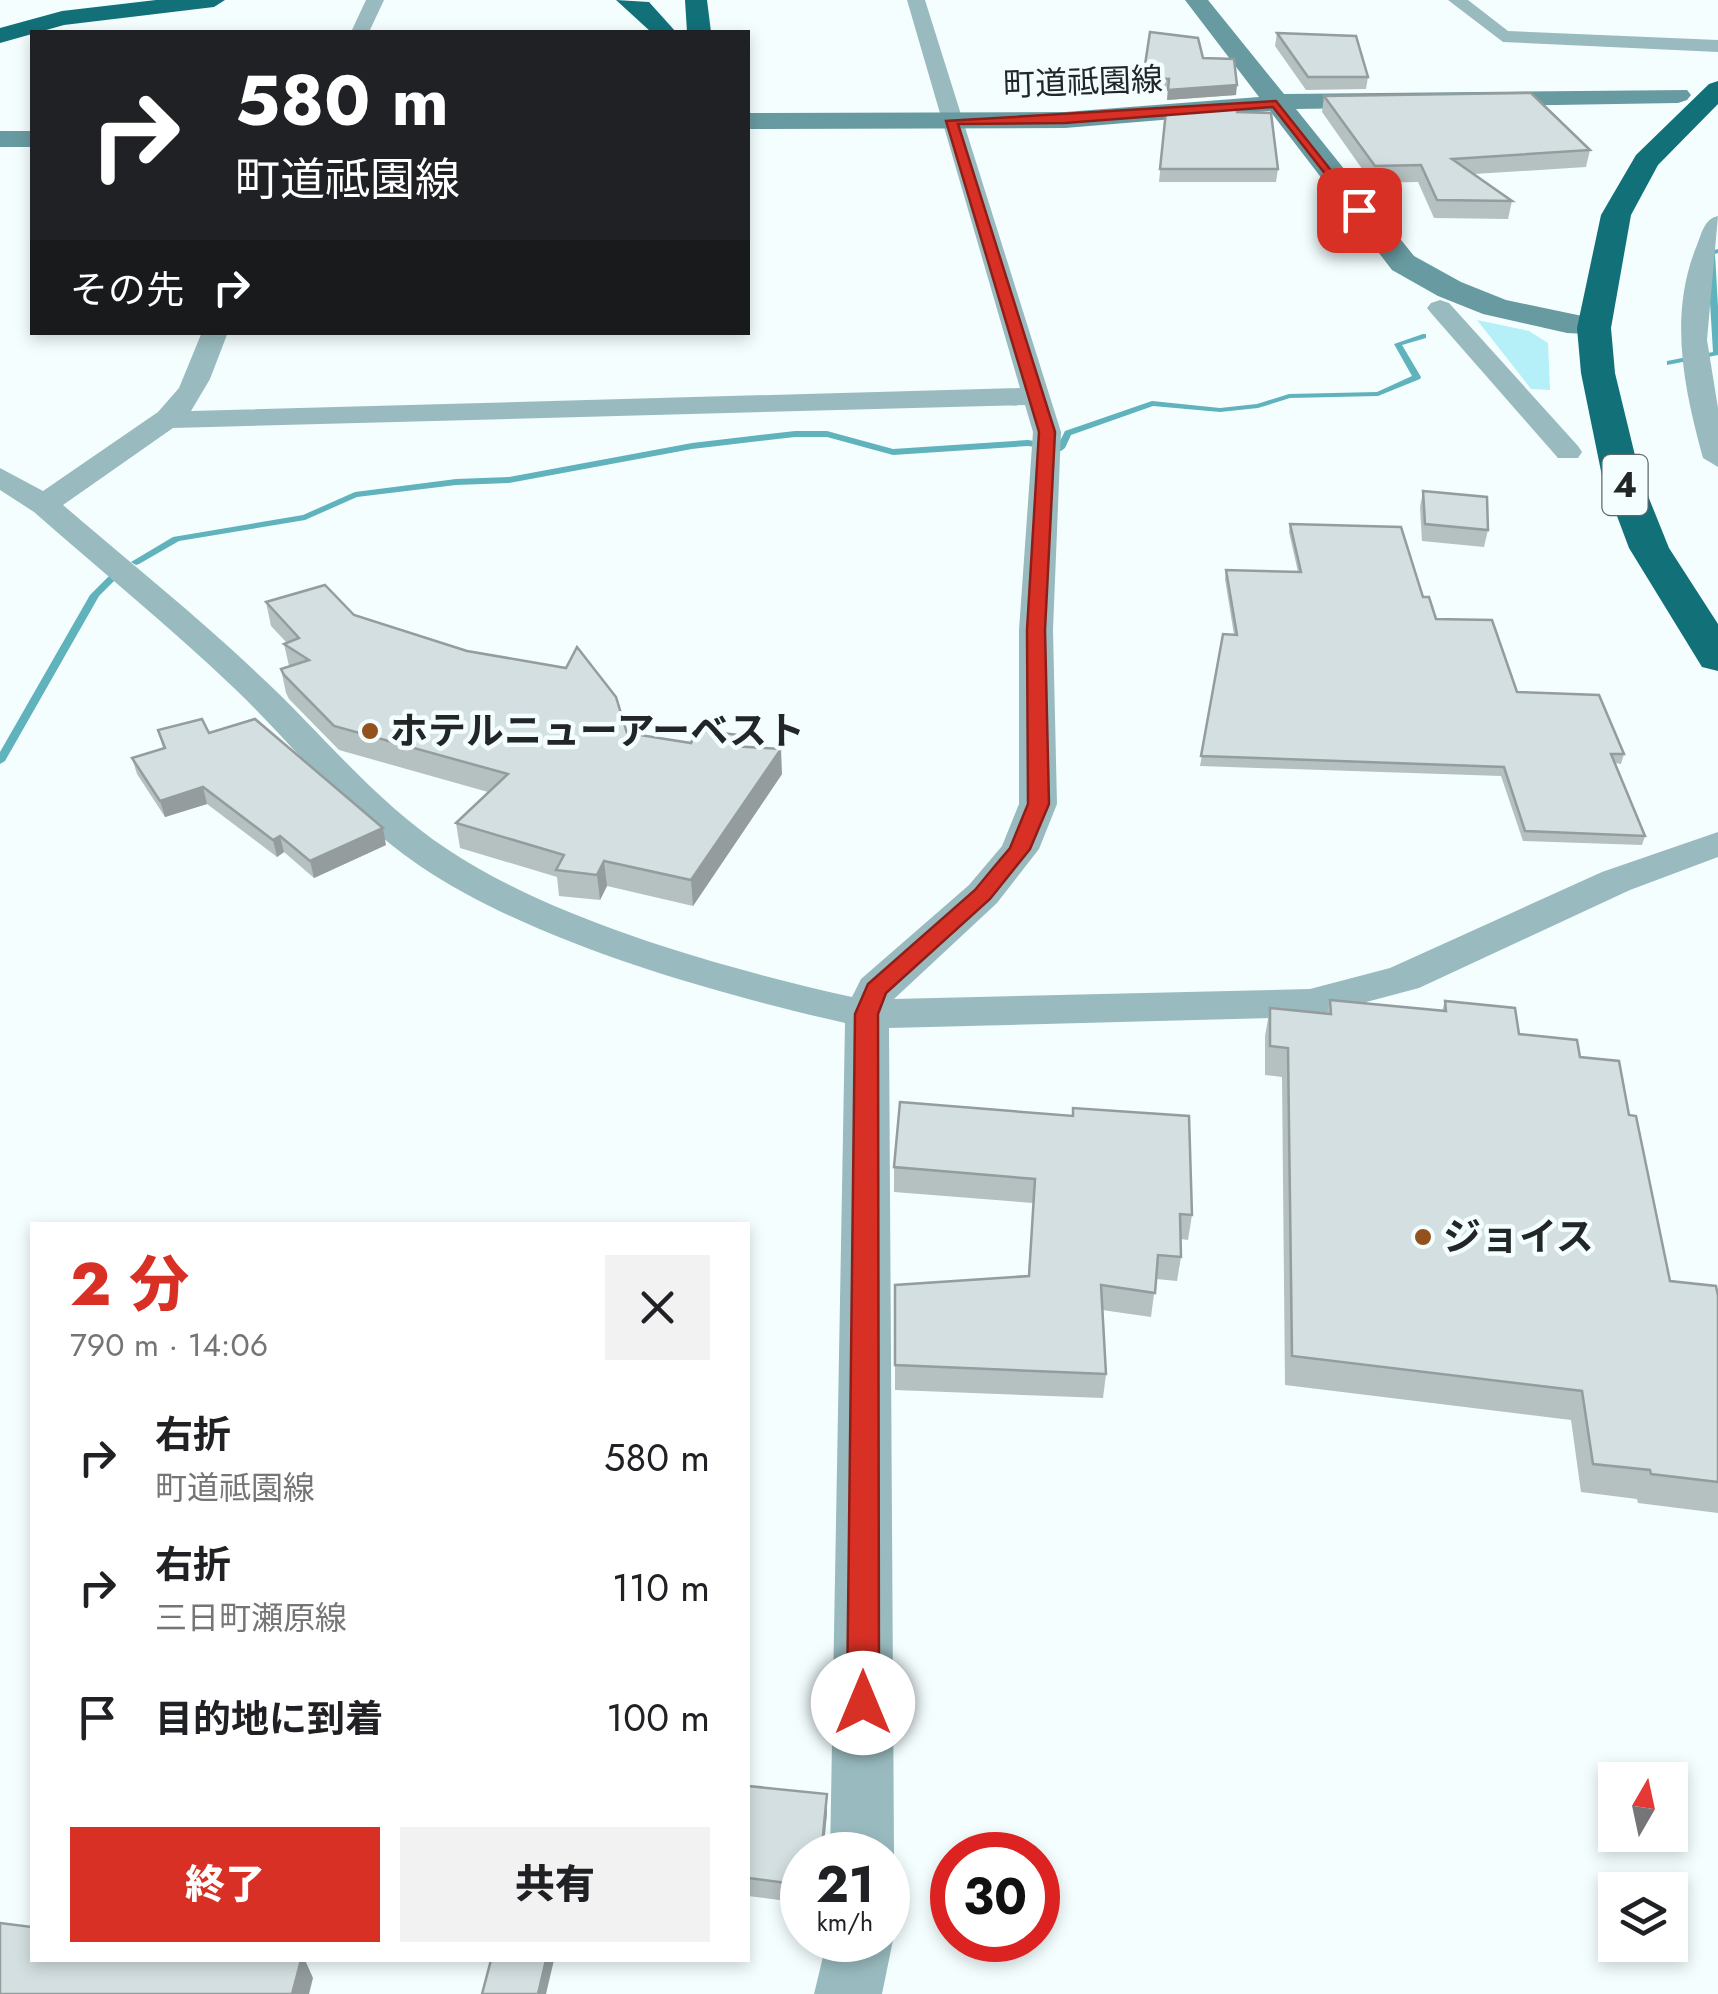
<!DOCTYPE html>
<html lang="ja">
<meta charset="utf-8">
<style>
:root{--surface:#fff;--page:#f2f2f2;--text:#202124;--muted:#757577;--accent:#d93025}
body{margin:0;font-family:Jost,"Noto Sans JP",sans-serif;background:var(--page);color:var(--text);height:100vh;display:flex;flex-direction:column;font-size:38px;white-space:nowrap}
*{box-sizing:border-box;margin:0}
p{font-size:32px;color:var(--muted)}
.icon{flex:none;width:55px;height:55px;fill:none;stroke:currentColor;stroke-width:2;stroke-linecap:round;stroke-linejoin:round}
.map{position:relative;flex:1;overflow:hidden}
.panel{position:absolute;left:30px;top:1222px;width:720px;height:740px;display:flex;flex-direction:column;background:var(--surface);border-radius:0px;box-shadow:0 5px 15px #0003}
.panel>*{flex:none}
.top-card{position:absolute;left:30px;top:30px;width:720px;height:305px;border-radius:0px;box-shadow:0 5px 15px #0003;background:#202124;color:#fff;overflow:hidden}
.needle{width:65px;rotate:9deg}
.fabs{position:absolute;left:1598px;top:1762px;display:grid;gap:20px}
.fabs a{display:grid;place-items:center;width:90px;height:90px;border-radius:0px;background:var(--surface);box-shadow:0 5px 15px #0003;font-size:50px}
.speed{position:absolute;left:780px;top:1832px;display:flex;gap:20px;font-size:50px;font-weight:700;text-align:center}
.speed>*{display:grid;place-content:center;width:130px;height:130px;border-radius:50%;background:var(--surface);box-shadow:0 5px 15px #0003;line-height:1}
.speed small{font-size:25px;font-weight:400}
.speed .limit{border:15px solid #d22;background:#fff;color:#111}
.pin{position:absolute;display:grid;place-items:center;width:85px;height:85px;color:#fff;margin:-42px;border-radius:20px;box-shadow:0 5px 15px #0006}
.me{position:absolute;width:110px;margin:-55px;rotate:0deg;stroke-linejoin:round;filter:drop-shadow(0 0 8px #0008)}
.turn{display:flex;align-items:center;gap:35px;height:210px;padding:0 40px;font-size:45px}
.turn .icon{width:130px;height:130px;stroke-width:2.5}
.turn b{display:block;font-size:70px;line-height:85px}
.then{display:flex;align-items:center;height:95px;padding:0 40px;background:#0003;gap:20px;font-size:38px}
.round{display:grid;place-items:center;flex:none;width:105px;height:105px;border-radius:0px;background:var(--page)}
.head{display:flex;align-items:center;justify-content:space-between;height:170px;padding:0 40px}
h1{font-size:60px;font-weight:800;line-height:75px;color:var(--accent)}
.cta{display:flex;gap:20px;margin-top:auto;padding:20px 40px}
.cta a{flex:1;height:115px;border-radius:0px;background:var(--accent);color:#fff;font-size:40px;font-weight:800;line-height:115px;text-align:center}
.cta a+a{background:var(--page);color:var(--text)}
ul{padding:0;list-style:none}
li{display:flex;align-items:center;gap:30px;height:130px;padding:0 40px}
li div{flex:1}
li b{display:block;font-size:38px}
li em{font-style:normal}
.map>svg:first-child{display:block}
.green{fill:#b5f0f8}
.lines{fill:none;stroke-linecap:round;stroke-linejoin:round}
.stream{fill:#60b2bc;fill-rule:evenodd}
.street{fill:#99bbbf;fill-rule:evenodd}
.secondary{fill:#689ba1;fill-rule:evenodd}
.highway{fill:#127079;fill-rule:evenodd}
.wall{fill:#b5c0c1}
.shaded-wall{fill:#949c9d}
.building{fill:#d3dfe0;stroke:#949c9d;stroke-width:2.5}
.route{fill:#d93025;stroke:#8d1f18;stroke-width:2.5}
.poi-dot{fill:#93521d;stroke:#f4feff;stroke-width:4}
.labels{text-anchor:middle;stroke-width:9;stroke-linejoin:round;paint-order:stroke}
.far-street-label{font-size:32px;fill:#222627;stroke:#f4feff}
.shield{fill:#f4feff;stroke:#616768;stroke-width:2.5}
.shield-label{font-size:35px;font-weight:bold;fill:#222627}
.poi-label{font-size:38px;font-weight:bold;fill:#222627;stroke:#f4feff;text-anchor:start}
</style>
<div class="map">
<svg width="1718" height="1994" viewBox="0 0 1718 1994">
<rect width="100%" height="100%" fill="#f4feff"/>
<polygon class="green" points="1477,320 1529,331 1548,343 1550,390 1531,389"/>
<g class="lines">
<g class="stream">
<polygon points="1718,249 1718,253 1715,254 1718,307 1718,355 1667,365 1667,361 1713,352 1707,252"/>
<polygon points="1423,334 1426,334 1426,338 1402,345 1421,377 1420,379 1378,396 1290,398 1258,408 1220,412 1153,406 1071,435 1065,448 1061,451 1028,446 893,455 827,437 795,437 692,449 509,483 456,485 357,497 305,520 179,541 139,564 136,565 131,562 173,537 303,515 355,492 456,479 509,477 692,443 795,431 827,431 893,449 1028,440 1058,445 1065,431 1152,401 1220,408 1257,404 1289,394 1377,392 1412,376 1394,344"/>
<polygon points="114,573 119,576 99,596 5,761 0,764 0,752 90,595 111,574"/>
</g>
<g class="street">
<polygon points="366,0 384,0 369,32 351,32"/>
<path d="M907,0H925L1061,432L1053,630L1057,804L1039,849L997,903L894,999L1310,989L1390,968L1602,872L1718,832V857L1630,890L1419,988L1310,1017L889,1028L894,1855L888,1870V1855H830L845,1023C713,993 532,942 420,866C347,817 297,748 234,688C170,627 101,571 34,512L0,490V468L43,491L158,412L179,388L202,332H228L210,379L191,411L1020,388ZM1025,405L1033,432L1019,630V804L1002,846L969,885L861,979L852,997C726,969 554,921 447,849C374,801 322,733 258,674C196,615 128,561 63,505L173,428Z"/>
<polygon points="1448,0 1468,0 1508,31 1718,40 1718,52 1503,42"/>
<path d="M1718,216L1707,340L1718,408V467L1703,458C1684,389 1668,315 1697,245C1702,233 1704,219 1718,216Z"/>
<polygon points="1440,300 1449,303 1578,446 1582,452 1578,458 1558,458 1431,313 1427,308 1431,303"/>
<polygon points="888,1927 893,1940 882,1994 814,1994 827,1940 888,1940"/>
</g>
<g class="secondary">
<polygon points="1185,0 1208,0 1284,94 1687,90 1691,95 1687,100 1678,103 1296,109 1414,256 1461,282 1506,300 1606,321 1611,328 1606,335 1567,333 1483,314 1438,296 1392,270 1270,111 1065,128 748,129 748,113 1065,112 1259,97"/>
<rect x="0" y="131" width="32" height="16"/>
</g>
<g class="highway">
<polygon points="156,0 225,0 214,7 64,25 0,43 0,28 62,11"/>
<polygon points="616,0 649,2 676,32 651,32"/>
<polygon points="685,0 707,0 711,32 687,32"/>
<polygon points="1718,81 1718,104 1658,165 1631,215 1611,328 1615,373 1640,476 1669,548 1718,624 1718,671 1702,667 1629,548 1602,476 1581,373 1577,328 1601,215 1636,155 1709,84"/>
</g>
</g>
<g class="wall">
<polygon points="1150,32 1203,58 1236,95 1167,100 1168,89 1142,88"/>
<polygon points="1277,33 1368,77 1366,89 1306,90 1275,46"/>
<polygon points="1324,96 1590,150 1586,167 1474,174 1512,201 1508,219 1434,218 1418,182 1372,183 1322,112"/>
<polygon points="1166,111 1237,112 1278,169 1276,182 1159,182"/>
<polygon points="1423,491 1488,530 1484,547 1422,541 1420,507"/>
<polygon points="1290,524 1423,597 1436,619 1517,692 1624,754 1621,764 1615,763 1645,836 1642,845 1523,841 1501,776 1200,766 1223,634 1234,635 1225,579 1226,570 1298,572 1289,532"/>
<polygon points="266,602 354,615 627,733 691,743 740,746 782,774 693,906 607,886 600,900 559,896 557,877 460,848 456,823 488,792 339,750 289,699 286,693 281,669 289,666 284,644 287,643 271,626"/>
<polygon points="158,730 209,733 386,845 314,878 284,852 277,857 207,804 165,817 137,774 132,758 163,748"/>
<polygon points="1330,1000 1442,1011 1445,1001 1519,1034 1580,1057 1629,1115 1670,1281 1718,1296 1718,1513 1638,1503 1637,1499 1581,1492 1571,1420 1285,1385 1282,1077 1265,1075 1265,1036 1270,1008 1327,1014"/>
<polygon points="900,1102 1192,1215 1188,1240 1181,1239 1181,1257 1177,1281 1156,1279 1151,1317 1102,1310 1106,1374 1103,1398 895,1390 895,1285 1028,1276 1033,1203 894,1192 894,1167"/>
<polygon points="748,1786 827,1813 823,1855 802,1855 802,1903 748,1896"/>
</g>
<g class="shaded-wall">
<polygon points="1237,85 1236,95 1167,100 1168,90"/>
<polygon points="781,749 782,774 693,906 691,880"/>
<polygon points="203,787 207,804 165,817 160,801"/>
<polygon points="383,828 386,845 314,878 310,861"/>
<polygon points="280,836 284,852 277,857 273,840"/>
<polygon points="604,861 607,886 600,900 597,875"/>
<polygon points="827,1794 827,1813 823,1855 821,1855"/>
<polygon points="301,1960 305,1960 313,1978 309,1994 292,1994"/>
<polygon points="546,1960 554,1960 546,1994 538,1994"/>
</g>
<g class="building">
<polygon points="1150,32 1198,38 1203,58 1234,59 1237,85 1168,90 1169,79 1143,78"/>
<polygon points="1277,33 1356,36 1368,77 1308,77"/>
<polygon points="1531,93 1590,150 1452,159 1512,201 1437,200 1421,165 1375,166 1324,96"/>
<polygon points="1237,105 1237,112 1271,113 1278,169 1160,169 1166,111"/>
<polygon points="1423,491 1487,497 1488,530 1425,524"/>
<polygon points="1290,524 1401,527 1423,597 1429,597 1436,619 1492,620 1517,692 1599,695 1624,754 1611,754 1645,836 1525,831 1504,767 1201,756 1223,634 1237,635 1226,570 1301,572"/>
<polygon points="325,585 354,615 467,651 566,668 577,647 616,697 627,733 691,743 697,730 739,735 734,746 781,749 691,880 604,861 597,875 556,870 564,855 456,823 508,774 334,726 284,675 281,669 309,660 284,644 299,638 266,602"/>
<polygon points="202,719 209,733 255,719 383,828 310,861 280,836 273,840 203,787 160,801 132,758 165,748 158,730"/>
<polygon points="1330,1000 1446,1011 1445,1001 1515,1008 1519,1034 1577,1040 1580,1057 1619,1061 1629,1115 1636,1116 1670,1281 1716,1286 1718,1296 1718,1482 1651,1474 1650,1470 1593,1464 1582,1391 1292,1356 1288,1048 1270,1046 1270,1008 1331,1014"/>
<polygon points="900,1102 1073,1116 1073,1108 1189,1116 1192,1215 1180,1214 1181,1257 1158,1255 1155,1293 1101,1285 1106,1374 895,1365 895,1285 1029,1276 1035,1179 894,1167"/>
<polygon points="748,1786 827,1794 821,1855 802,1855 802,1885 748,1878"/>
<polygon points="0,1923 32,1927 32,1960 301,1960 292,1994 0,1994"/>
<polygon points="491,1960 546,1960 538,1994 482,1994"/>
</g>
<polygon class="route" points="1276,101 1364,212 1355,212 1273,107 1065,123 958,124 1055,432 1045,630 1049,804 1030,849 990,899 886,993 878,1014 879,1703 875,1713 863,1718 852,1713 847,1703 855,1014 868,984 975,890 994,867 1010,848 1028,804 1027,630 1039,432 946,121"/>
<g class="poi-dot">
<circle cx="370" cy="731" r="10"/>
<circle cx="1423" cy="1237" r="10"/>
</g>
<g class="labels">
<g class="far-street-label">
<text transform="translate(1083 82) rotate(-2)" y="11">町道祗園線</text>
</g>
<rect class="shield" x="1602.5" y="455" width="45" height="60" rx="8"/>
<g class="shield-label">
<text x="1625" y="497">4</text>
</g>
<g class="poi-label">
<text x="390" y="744">ホテルニューアーベスト</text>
<text x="1443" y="1250">ジョイス</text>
</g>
</g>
</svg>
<div class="fabs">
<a><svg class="needle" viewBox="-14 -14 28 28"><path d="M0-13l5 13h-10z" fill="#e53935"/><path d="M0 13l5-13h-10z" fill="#757577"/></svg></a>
<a><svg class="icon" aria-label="layers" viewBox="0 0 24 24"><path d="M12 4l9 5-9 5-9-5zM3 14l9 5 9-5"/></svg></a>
</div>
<div class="speed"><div>21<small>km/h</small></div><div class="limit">30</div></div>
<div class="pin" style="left:1359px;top:210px;background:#d93025"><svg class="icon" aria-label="arrive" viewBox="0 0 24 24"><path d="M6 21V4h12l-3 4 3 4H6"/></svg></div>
<svg class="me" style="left:863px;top:1703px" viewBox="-20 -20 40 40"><circle r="19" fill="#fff"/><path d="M0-13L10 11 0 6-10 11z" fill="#d93025"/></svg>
<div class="top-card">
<div class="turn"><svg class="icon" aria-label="right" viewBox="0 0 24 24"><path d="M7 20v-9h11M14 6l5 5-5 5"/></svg><div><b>580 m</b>町道祗園線</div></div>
<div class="then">その先<svg class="icon" aria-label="right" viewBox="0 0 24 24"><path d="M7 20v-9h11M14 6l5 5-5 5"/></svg></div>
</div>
<section class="panel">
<div class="head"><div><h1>2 分</h1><p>790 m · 14:06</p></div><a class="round"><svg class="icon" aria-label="close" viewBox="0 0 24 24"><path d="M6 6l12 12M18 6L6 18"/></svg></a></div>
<ul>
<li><svg class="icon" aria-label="right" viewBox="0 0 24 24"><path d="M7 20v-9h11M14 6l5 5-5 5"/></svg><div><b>右折</b><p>町道祗園線</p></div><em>580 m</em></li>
<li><svg class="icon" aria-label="right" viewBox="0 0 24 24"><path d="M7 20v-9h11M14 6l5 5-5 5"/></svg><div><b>右折</b><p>三日町瀬原線</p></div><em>110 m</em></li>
<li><svg class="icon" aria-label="arrive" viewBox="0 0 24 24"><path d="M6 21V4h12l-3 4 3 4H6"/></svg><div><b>目的地に到着</b></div><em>100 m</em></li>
</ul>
<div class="cta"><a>終了</a><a>共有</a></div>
</section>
</div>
